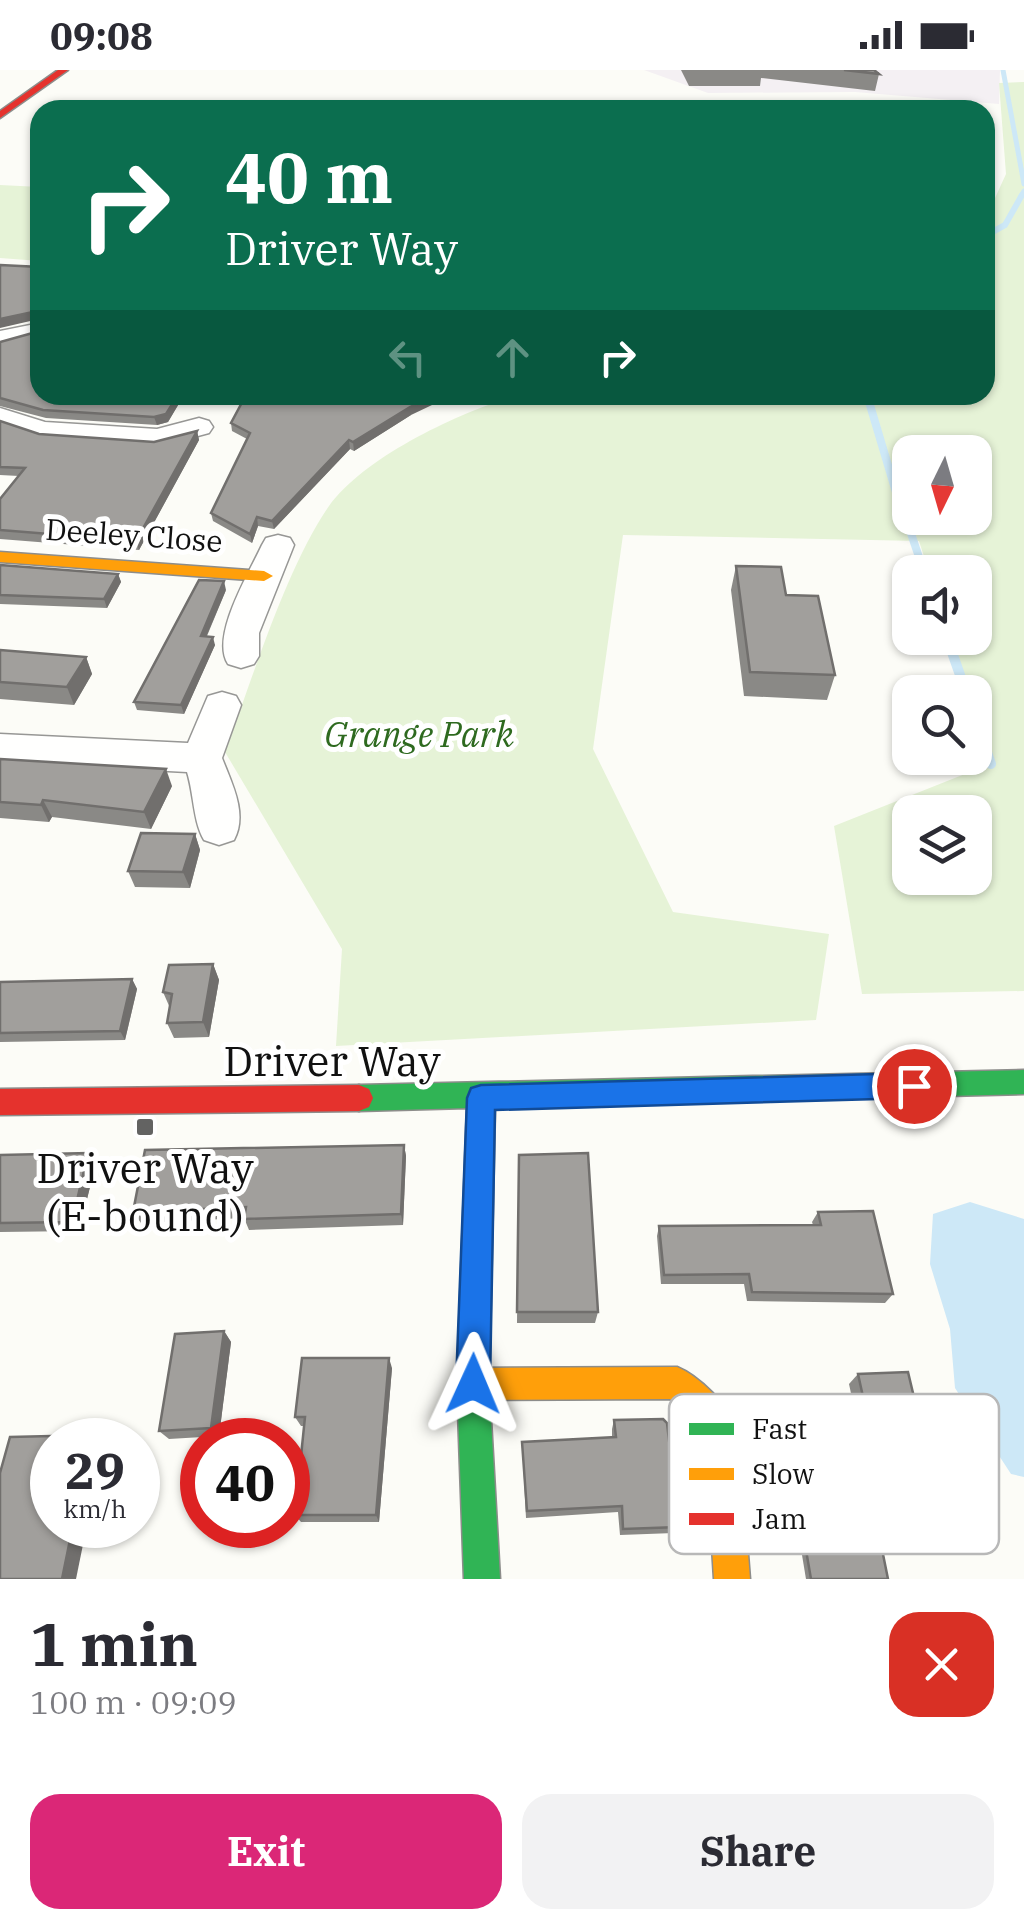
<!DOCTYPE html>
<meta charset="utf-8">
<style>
:root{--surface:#fff;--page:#f2f2f3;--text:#2b2b33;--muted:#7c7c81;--accent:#db2777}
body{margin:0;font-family:"IBM Plex Serif",serif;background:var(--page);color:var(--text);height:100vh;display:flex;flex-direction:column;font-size:38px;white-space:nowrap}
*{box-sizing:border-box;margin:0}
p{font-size:32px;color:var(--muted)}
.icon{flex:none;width:55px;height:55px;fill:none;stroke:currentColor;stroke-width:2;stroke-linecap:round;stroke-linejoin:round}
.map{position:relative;height:1509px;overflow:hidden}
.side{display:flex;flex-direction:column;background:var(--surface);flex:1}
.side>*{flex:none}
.hud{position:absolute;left:30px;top:30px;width:965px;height:305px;border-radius:30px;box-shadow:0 2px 8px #0004;background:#0b6e4f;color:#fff;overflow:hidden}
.needle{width:65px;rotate:185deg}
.fabs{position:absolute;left:892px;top:365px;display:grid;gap:20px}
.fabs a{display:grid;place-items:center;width:100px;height:100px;border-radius:20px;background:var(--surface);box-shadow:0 2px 8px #0004;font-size:50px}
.speed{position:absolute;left:30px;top:1348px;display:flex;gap:20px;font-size:50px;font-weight:700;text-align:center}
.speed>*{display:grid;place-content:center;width:130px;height:130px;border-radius:50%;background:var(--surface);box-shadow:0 2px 8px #0004;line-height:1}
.speed small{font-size:25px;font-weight:400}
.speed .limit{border:15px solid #d22;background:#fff;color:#111}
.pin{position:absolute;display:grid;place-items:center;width:85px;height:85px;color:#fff;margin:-42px;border:5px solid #fff;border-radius:50%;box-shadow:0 2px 10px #0007}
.me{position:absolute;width:110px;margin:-55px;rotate:1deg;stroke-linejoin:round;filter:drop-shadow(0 0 8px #0008)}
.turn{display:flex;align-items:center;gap:35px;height:210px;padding:0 30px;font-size:45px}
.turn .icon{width:130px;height:130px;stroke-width:2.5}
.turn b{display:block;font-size:70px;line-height:85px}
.lanes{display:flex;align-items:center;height:95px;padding:0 30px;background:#0003;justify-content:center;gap:50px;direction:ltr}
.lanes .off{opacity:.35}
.round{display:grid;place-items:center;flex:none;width:105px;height:105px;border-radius:30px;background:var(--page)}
.overview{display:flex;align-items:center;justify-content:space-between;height:170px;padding:0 30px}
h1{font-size:60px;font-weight:700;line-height:75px}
.primary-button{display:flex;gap:20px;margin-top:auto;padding:20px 30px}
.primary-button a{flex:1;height:115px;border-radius:30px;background:var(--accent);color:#fff;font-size:40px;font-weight:700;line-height:115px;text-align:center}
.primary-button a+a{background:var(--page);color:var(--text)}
.status{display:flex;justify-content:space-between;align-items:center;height:70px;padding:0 50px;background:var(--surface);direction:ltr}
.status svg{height:28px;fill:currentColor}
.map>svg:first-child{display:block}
.industrial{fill:#f4f0f3}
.green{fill:#e6f3d7;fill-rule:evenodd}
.water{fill:#cde8f7}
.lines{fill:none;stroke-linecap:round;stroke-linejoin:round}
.stream-far3{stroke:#cde8f7;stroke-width:5}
.stream-far2{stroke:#cde8f7;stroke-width:6}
.stream-far1{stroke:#cde8f7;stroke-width:8}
.stream{stroke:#cde8f7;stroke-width:10}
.street-casing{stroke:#979795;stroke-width:3}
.fast-casing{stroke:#8d8d8b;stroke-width:3}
.slow-casing{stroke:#8d8d8b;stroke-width:3}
.jam-casing{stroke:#8d8d8b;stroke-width:3}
.street{fill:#fffffe;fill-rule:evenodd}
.fast{fill:#30b455;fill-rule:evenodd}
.slow{fill:#ff9f0a;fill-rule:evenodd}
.jam{fill:#e5322d;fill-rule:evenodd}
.wall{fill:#8a8986}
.shaded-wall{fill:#716f6d}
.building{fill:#a19f9c;stroke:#716f6d;stroke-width:2.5}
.route{fill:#1a73e8;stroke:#114b97;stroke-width:2.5}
.poi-dot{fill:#636362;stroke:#fff;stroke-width:4}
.labels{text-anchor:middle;stroke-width:10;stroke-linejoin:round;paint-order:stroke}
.far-street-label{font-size:30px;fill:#111;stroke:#fff}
.park-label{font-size:35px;font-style:italic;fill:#2e6a1f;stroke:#fff}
.near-street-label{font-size:42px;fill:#111;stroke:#fff}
.near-poi-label{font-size:42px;fill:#111;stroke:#fff}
.key{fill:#fff;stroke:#b8b8b8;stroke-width:2.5}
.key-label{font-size:28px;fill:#111}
</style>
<div class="status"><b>09:08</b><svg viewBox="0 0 49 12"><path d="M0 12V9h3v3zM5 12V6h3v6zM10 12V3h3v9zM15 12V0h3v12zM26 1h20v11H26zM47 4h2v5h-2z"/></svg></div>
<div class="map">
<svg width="1024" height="1509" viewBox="0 0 1024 1509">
<rect width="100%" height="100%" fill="#fcfcf7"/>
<polygon class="industrial" points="644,0 1000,0 999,34 855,22 708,23"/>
<g class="green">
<path d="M1024,12V921L862,924L834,756L990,694L975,645V622H968L950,568H975V502H929L919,471L623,465L593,679L673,842L829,864L816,950L336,976L342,879L225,682C252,610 286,498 329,436C365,386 460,342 518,325H985V150L1006,104L999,13ZM910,382H975V448H910ZM910,742H975V808H910Z"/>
<polygon points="0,115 40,117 40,191 0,188"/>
</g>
<polygon class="water" points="970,1132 1024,1149 1024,1407 1011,1404 955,1318 950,1259 930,1194 933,1144"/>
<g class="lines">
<g class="stream-far3">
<polyline points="1003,0 1024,114"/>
<polyline points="1020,128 1024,121"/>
</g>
<polyline class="stream-far2" points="985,166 1005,155 1022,125"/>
<g class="stream-far1">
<polyline points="867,325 896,422"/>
<polyline points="901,434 921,493"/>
</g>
<g class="stream">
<polyline points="920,491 924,502"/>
<polyline points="947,568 966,622"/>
<polyline points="975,648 991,694"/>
</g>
<defs>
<g id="street">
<polygon points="40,253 40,269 0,277 0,261"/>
<polygon points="0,338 45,352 157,359 199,348 209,351 213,357 209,363 157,377 42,369 0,355"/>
<path d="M278,465L290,468L294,475L259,563V586L254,594L241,598L228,594C210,567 249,503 262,475L266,468Z"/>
<path d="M222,622L236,626L241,635L222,688C232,714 248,744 234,770L219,775L204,770C193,751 194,724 187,702L0,692V664L188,673L208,626Z"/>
</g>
<polygon id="fast" points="1024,1000 1024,1024 495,1037 489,1314 500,1509 464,1509 457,1314 467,1038 359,1041 349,1037 345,1028 349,1019 359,1015"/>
<g id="slow">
<polygon points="0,482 264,501 273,506 264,511 0,492"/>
<path d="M677,1297C699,1306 729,1336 738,1358L750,1509H714L705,1365L670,1329L473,1330L461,1326L457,1314L461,1302L473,1298Z"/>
</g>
<g id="jam">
<polygon points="58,0 68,0 0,48 0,41"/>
<polygon points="359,1015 369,1019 373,1028 369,1037 359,1041 0,1045 0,1019"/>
</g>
</defs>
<use href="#street" class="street-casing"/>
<use href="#fast" class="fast-casing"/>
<use href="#slow" class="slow-casing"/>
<use href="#jam" class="jam-casing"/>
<use href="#street" class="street"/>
<use href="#fast" class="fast"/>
<use href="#slow" class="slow"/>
<use href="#jam" class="jam"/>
</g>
<g class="wall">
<polygon points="681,0 874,0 879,4 875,21 761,8 760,16 689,16"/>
<polygon points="0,272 40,325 184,325 168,352 157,355 46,348 0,336"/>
<polygon points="411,345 354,381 350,379 274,459 258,456 252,473 213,451 211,443 247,369 232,361 231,353"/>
<polygon points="0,351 39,364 154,372 197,361 199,370 139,480 0,469 0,429 19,406 0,405"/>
<polygon points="0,495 118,504 121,512 107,538 0,534"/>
<polygon points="736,496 786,525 835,605 827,630 744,626 731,520"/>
<polygon points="226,520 207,566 215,575 184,644 137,640 134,632"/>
<polygon points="0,580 86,587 92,604 74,635 0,629"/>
<polygon points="0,689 172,716 151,759 52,747 49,752 0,748"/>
<polygon points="195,764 200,780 190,818 135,817 128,801"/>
<polygon points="213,894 219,910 209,967 174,968 167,953 170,938 163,922"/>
<polygon points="132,909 137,919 125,970 0,972 0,912"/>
<polygon points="404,1075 406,1086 403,1155 249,1160 244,1148 141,1153 133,1142"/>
<polygon points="88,1083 96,1093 79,1161 0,1162 0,1085"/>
<polygon points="519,1085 598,1242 595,1253 517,1253"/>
<polygon points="818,1142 893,1224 885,1233 747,1231 744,1214 661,1214 657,1166 659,1156 813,1155 812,1152"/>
<polygon points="224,1261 231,1272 219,1366 169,1369 159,1361"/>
<polygon points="392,1298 379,1452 301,1452 295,1445 304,1356 301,1356 295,1347"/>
<polygon points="858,1304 932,1403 920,1410 870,1412 849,1314"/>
<polygon points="614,1350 679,1457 674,1463 620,1465 618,1442 526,1448 522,1372 612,1367 612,1359"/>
<polygon points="796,1422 888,1509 806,1509 792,1425"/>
</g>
<g class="shaded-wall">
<polygon points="37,241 39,249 0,258 0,249"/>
<polygon points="178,325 184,325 168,352 157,355 154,347"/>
<polygon points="436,325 453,325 411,345 354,381 353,372 410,337"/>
<polygon points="197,361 199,370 139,480 136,471"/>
<polygon points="349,370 350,379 274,459 272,451"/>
<polygon points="257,447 258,456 252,473 250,464"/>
<polygon points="118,504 121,512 107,538 104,529"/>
<polygon points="224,511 226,520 203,574 201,566"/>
<polygon points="213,567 215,575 184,644 181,635"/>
<polygon points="86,587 92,604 74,635 67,617"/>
<polygon points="166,699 172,716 151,759 144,742"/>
<polygon points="43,730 52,747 49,752 41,735"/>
<polygon points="195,764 200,780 190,818 183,802"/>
<polygon points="213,894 219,910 209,967 203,952"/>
<polygon points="132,909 137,919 125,970 120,961"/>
<polygon points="404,1075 406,1086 403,1155 401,1144"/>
<polygon points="88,1083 96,1093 79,1161 72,1152"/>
<polygon points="224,1261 231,1272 219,1366 211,1358"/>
<polygon points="389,1288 392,1298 379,1452 376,1445"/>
<polygon points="73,1455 87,1455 76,1509 62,1509"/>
</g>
<g class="building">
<polygon points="844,0 874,0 879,4"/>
<polygon points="0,195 40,197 40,244 37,241 0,249"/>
<polygon points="40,261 40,325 178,325 166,344 154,347 43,340 0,328 0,272"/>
<polygon points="246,325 436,325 410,337 353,372 349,370 272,451 257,447 250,464 211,443 250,363 231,353"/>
<polygon points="0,351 39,364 154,372 197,361 136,471 0,460 0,429 25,398 0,397"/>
<polygon points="0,495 118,504 104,529 0,525"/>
<polygon points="736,496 781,497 786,525 818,526 835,605 750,602"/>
<polygon points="199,510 224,511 201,566 213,567 181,635 134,632"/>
<polygon points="0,580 86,587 67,617 0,612"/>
<polygon points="0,689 166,699 144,742 43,730 41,735 0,732"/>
<polygon points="141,763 195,764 183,802 128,801"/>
<polygon points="213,894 203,952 167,953 172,924 163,922 169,895"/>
<polygon points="132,909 120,961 0,963 0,912"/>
<polygon points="404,1075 401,1144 244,1149 246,1137 133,1142 145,1080"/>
<polygon points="88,1083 72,1152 0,1153 0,1085"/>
<polygon points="588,1083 598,1242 517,1242 519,1085"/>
<polygon points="873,1141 893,1224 752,1222 749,1204 664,1205 659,1156 821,1155 818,1142"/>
<polygon points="224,1261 211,1358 159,1361 175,1264"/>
<polygon points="302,1288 389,1288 376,1445 295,1445 305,1347 295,1347"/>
<polygon points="908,1302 932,1403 880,1404 858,1304"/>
<polygon points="663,1349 667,1353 679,1457 623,1459 622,1436 527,1441 522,1372 616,1367 614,1350"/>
<polygon points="93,1365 92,1370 52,1370 52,1455 73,1455 62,1509 0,1509 0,1403 10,1367"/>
<polygon points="870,1420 888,1509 811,1509 796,1422"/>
</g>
<polygon class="route" points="914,1003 924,1007 928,1016 924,1024 914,1028 495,1040 490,1314 485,1326 473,1331 461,1326 456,1314 467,1028 471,1018 481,1015"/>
<rect class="poi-dot" x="135" y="1047" width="20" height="20" rx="5"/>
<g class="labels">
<g class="far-street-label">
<text transform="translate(134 466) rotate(4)" y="10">Deeley Close</text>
</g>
<g class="park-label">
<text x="419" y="677">Grange Park</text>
</g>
<g class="near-street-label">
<text x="332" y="1006">Driver Way</text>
</g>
<g class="near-poi-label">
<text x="145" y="1113">Driver Way<tspan x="145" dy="48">(E-bound)</tspan></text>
</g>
</g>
<rect x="669" y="1324" width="330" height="160" rx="15" class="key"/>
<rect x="689" y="1353" width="45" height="12" fill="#30b455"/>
<rect x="689" y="1398" width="45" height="12" fill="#ff9f0a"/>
<rect x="689" y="1443" width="45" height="12" fill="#e5322d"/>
<g class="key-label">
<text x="752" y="1369">Fast</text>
<text x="752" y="1414">Slow</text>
<text x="752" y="1459">Jam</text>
</g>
</svg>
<div class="fabs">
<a><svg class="needle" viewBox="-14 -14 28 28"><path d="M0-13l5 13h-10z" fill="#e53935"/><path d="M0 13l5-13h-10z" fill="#7c7c81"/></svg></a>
<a><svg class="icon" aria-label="sound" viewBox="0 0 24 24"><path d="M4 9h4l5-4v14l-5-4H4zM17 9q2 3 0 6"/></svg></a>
<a><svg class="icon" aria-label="search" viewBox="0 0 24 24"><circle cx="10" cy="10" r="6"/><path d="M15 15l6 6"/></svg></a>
<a><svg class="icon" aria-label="layers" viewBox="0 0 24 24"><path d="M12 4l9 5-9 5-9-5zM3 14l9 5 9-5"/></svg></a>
</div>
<div class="speed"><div>29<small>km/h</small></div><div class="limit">40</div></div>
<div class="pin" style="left:914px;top:1016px;background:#d93025"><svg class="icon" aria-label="arrive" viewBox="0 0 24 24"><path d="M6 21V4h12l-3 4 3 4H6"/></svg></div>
<svg class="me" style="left:473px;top:1314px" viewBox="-20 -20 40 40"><path d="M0-17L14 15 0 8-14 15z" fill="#1a73e8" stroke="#fff" stroke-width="4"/></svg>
<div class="hud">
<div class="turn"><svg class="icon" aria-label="right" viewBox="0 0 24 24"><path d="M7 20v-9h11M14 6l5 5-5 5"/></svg><div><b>40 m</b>Driver Way</div></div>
<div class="lanes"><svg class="icon off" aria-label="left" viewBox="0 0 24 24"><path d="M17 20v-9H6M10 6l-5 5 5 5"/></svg><svg class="icon off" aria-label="ahead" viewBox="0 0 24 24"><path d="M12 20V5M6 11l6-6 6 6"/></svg><svg class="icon" aria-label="right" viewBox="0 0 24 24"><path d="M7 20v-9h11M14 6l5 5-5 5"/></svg></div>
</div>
</div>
<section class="side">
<div class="overview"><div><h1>1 min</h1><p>100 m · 09:09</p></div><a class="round" style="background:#d93025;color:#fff"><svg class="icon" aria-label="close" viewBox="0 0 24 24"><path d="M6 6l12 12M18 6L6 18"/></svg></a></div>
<div class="primary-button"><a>Exit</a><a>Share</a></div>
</section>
